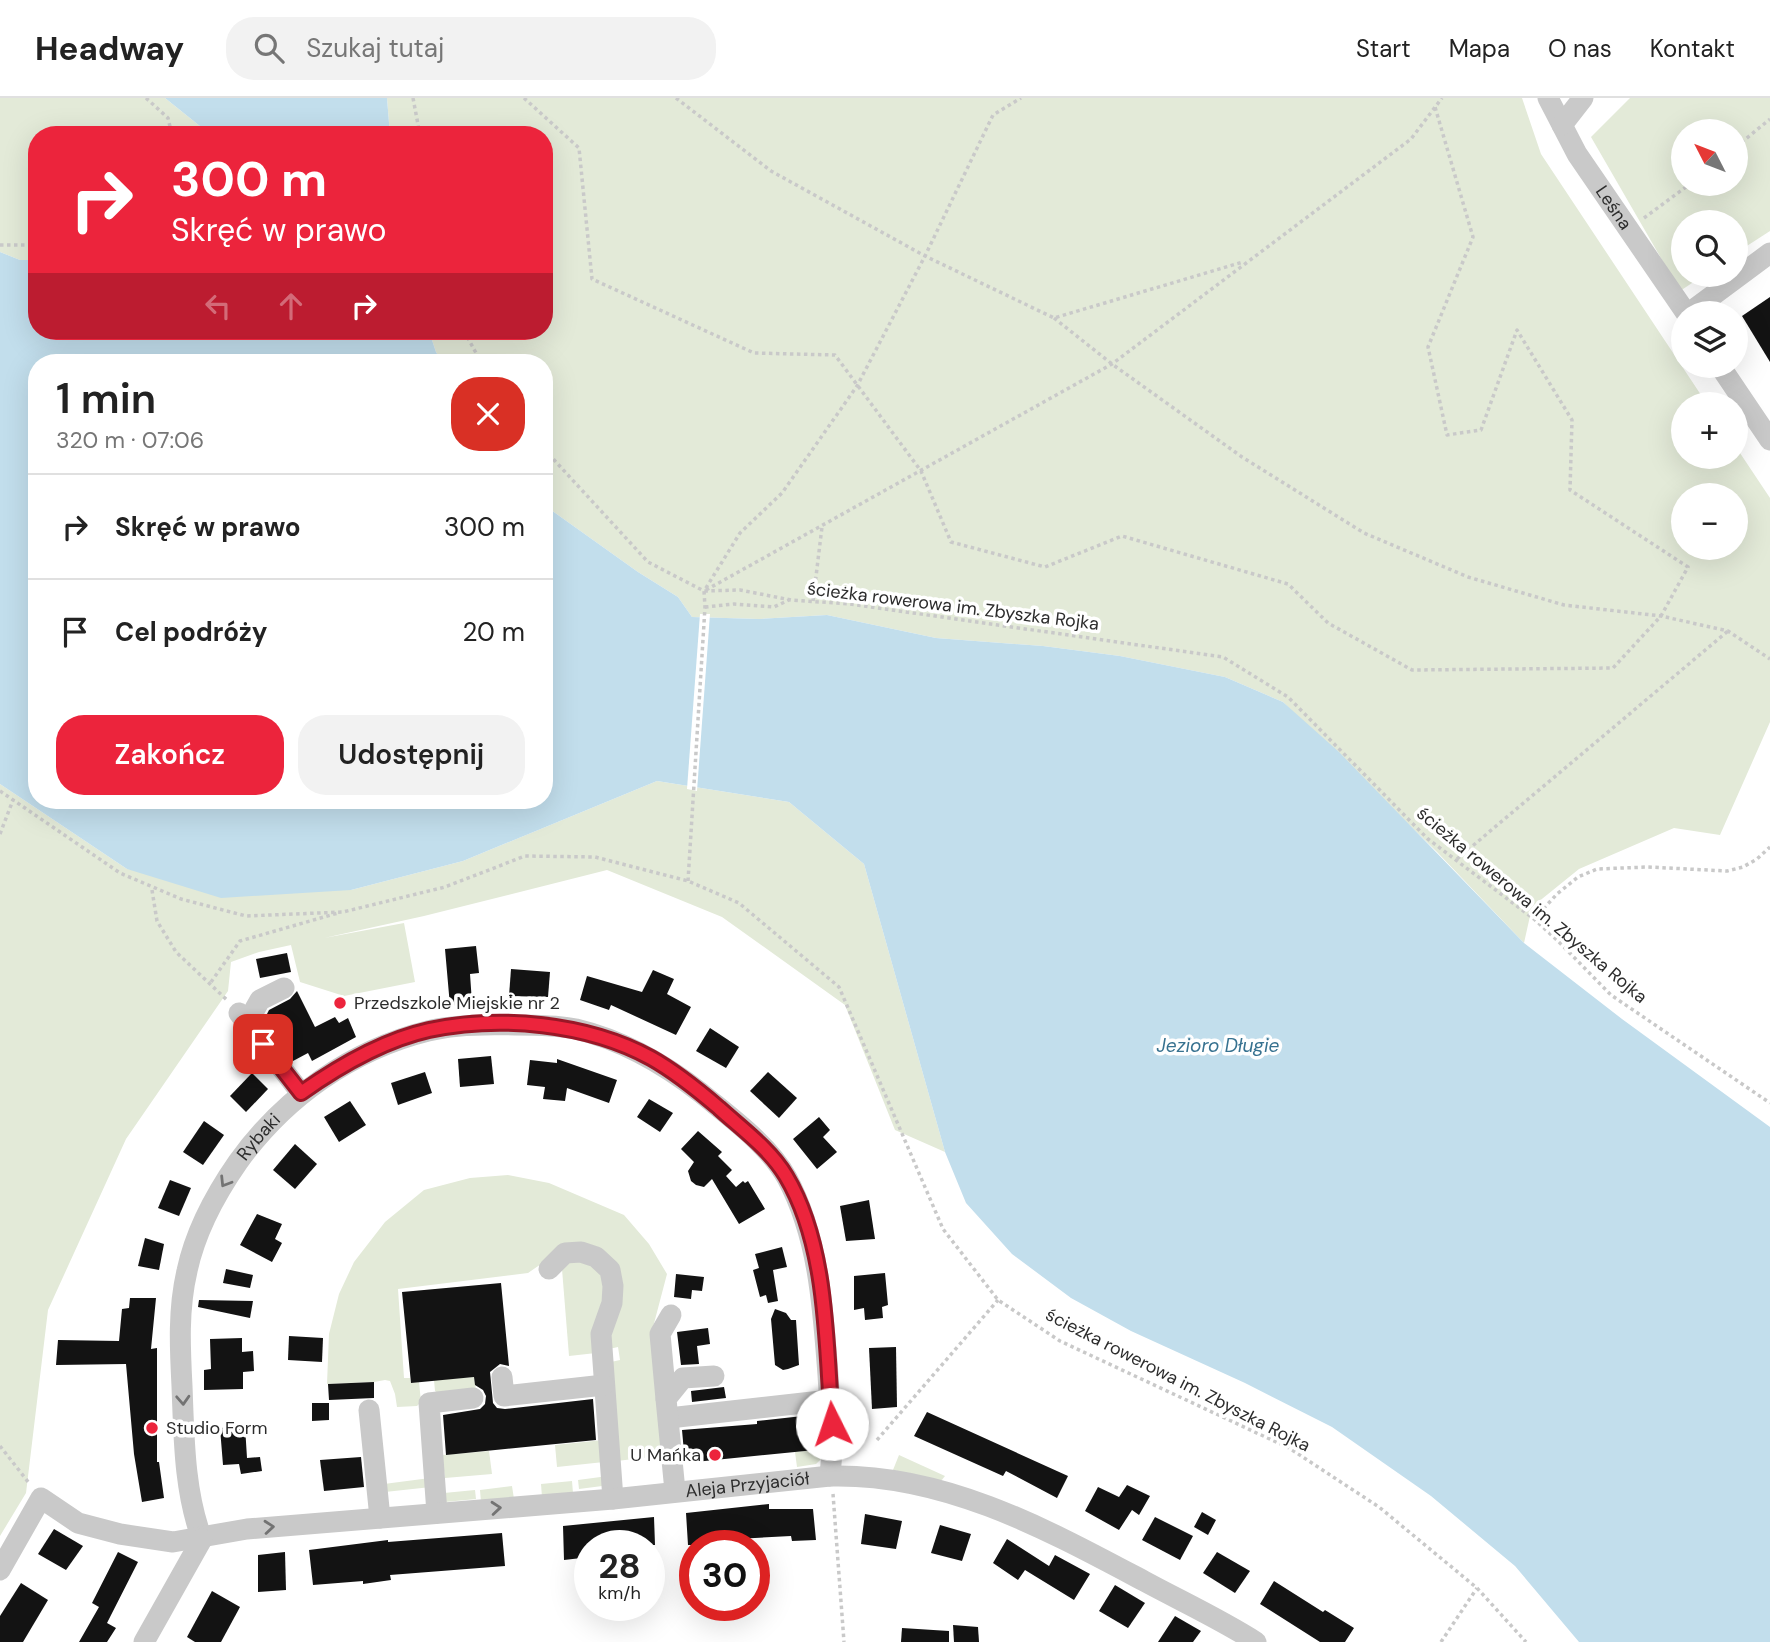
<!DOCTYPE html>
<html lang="pl">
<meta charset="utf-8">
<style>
:root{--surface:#fff;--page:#f2f2f2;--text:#222;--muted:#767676;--line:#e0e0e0;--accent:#ec243c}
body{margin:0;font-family:"DM Sans",sans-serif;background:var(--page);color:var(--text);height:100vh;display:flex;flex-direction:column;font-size:26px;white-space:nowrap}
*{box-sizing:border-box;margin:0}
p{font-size:23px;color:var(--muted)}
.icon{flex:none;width:38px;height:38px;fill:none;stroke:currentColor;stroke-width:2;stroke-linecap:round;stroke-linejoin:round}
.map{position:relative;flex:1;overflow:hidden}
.drawer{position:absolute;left:28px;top:256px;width:525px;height:455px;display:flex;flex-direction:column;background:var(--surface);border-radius:28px;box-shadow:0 7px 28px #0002}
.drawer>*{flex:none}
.guide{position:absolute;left:28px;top:28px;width:525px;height:214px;border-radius:28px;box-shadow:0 7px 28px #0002;background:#ec243c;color:#fff;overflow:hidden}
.needle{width:46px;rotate:312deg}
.controls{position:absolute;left:1671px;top:21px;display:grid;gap:14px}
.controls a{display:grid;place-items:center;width:77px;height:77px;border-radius:50%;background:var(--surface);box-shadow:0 7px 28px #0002;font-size:35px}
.speed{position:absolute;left:574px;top:1432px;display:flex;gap:14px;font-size:35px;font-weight:700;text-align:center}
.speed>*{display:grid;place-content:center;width:91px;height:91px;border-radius:50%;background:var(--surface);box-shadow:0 7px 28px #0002;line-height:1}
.speed small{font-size:18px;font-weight:400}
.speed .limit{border:10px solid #d22;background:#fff;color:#111}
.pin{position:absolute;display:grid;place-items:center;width:60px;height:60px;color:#fff;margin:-30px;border-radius:14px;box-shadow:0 4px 10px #0006}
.me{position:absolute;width:77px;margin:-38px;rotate:356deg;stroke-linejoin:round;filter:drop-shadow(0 0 5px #0008)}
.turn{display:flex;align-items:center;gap:24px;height:147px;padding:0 28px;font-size:32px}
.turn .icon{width:91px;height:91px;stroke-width:2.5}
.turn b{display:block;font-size:49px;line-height:60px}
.lanes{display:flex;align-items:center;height:66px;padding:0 28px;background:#0003;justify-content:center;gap:35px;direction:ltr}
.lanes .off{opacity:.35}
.round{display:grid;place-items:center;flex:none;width:74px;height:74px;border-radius:28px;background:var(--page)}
.headline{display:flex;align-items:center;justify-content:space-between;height:119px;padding:0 28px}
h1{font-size:42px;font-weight:600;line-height:52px}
.cta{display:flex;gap:14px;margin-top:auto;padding:14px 28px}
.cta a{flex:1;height:80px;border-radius:28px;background:var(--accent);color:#fff;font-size:28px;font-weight:600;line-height:80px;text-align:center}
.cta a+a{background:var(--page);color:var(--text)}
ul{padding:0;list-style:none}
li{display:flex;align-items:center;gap:21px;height:105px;padding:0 28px;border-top:2px solid var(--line)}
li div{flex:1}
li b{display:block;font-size:26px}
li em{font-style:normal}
header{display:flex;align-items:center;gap:42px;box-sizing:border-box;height:98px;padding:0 35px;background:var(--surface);border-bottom:2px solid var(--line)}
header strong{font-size:33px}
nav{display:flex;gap:38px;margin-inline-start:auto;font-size:24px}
.search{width:490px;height:63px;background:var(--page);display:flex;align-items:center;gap:18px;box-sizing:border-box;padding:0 24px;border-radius:28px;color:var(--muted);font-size:26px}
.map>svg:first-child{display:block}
.green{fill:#e3ead8;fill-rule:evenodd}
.water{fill:#c2deec}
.pier{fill:#fff}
.building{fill:#131313}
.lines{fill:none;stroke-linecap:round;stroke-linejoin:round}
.path{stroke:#c9c9c9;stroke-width:3.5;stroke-dasharray:3.5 3.5;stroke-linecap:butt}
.minor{stroke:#c9c9c9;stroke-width:21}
.oneway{stroke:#737373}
.route-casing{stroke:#991727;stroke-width:18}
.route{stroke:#ec243c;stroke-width:12}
.poi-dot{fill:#ec243c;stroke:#fff;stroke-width:2.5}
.labels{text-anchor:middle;stroke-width:7;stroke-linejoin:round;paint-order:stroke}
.street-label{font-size:18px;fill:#2c2c2c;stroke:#fff}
.poi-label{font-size:18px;fill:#2c2c2c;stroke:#fff;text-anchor:start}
.water-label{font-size:19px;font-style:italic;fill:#377290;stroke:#fff}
</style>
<header>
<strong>Headway</strong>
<div class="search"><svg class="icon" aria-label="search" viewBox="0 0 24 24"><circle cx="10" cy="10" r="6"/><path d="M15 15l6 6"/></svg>Szukaj tutaj</div>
<nav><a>Start</a><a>Mapa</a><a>O nas</a><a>Kontakt</a></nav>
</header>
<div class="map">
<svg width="1770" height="1544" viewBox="0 0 1770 1544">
<rect width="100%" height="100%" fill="#fff"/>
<g class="green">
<polygon points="0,0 165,0 211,37 37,37 37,162 20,162 0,154"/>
<path d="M387,0H1522L1541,56L1707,306H1684V359H1736V349L1770,400V624L1720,737L1674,730L1579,771L1532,809L1524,845L1437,754L1283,604L1225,579L1120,558L1043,548L936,540L827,517L759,521L692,519L678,499L638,474L544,407V264H442L436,254L429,233H544V37H390ZM1684,397H1736V450H1684Z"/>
<path d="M1630,0H1770V133L1736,155V124H1684V177H1704L1680,193L1591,39ZM1684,33H1736V86H1684Z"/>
<polygon points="657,683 789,704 864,766 945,1054 895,1032 845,907 722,819 607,772 424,818 324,840 404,825 415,884 344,898 300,884 291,847 259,854 231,864 228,893 126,1041 48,1212 26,1395 0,1438 0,686 127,771 351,792 463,763"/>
<polygon points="508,1077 549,1085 624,1117 649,1146 667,1176 652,1233 666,1357 617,1363 611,1264 620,1262 618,1249 609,1251 613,1171 563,1151 528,1175 398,1191 404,1280 410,1280 411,1285 419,1284 421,1304 417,1308 397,1309 395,1296 390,1283 385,1282 374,1284 327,1286 329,1236 339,1196 354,1164 385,1124 424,1092 470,1080"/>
<polygon points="580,1159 605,1176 596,1255 569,1258 562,1171 565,1162"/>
<polygon points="474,1279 476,1292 439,1296 435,1293 434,1282"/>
<polygon points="820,1309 823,1359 816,1366 797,1369 795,1354 815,1352 811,1310"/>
<polygon points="603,1342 604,1364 557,1369 555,1347"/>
<polygon points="489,1353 492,1376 445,1380 442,1357"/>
<polygon points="899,1357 945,1378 941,1383 893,1372"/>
<polygon points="608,1378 610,1387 579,1391 578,1382"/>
<polygon points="430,1380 431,1389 385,1394 384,1386"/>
<polygon points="572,1383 573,1395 542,1399 541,1386"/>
<polygon points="512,1388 514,1401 481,1404 480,1392"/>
<polygon points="475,1392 476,1401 445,1404 444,1395"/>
</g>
<g class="water">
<polygon points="165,0 387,0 390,37 211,37"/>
<polygon points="0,154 20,162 37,162 37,233 429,233 436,254 442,264 37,264 37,702 544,702 544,407 638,474 678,499 692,519 759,521 827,517 936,540 1043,548 1120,558 1225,579 1283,604 1339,654 1524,845 1622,921 1770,1029 1770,1544 1579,1544 1515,1468 1431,1398 1332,1329 1245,1285 1131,1233 1071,1200 1012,1156 966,1105 945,1054 864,766 789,704 657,683 463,763 351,792 221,800 127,771 0,686"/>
</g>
<polygon class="pier" points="700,516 710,516 697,693 687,691"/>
<g class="building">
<polygon points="1770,199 1770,264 1742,218"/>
<polygon points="476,848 479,875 470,876 472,905 450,908 445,851"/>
<polygon points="287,855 291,874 260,880 256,861"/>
<polygon points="511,871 550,874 548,899 509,898"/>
<polygon points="653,872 674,881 667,896 691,909 676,937 611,907 609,912 580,902 587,878 642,894"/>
<polygon points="297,893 315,929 335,919 339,925 348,920 356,939 312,963 308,955 293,963 267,916 269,912 290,901"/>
<polygon points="710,930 739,949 726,970 696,953"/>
<polygon points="491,958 494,986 460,989 458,961"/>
<polygon points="557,961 617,982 609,1005 567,990 565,1003 543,1001 545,989 527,987 530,962 557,965"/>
<polygon points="425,974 432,995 398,1007 391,985"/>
<polygon points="768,974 797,1000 779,1020 750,993"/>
<polygon points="252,975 268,991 246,1014 230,998"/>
<polygon points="649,1001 673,1015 660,1034 637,1019"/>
<polygon points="350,1003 366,1027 339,1044 324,1019"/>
<polygon points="819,1019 830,1032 823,1039 837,1054 817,1071 793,1041"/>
<polygon points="204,1023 224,1037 203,1067 183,1054"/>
<polygon points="698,1033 722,1054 718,1058 732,1072 726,1078 736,1089 743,1083 745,1085 748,1083 765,1111 739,1126 712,1081 704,1089 696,1087 691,1083 688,1073 694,1064 681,1051"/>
<polygon points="295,1046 317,1066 295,1091 273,1072"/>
<polygon points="170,1082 191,1090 179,1118 158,1110"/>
<polygon points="869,1102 875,1141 846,1143 840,1108"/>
<polygon points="257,1116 282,1126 275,1141 282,1145 272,1164 240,1147"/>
<polygon points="145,1140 164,1146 159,1172 138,1168"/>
<polygon points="782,1149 787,1169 773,1172 778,1203 768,1205 766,1197 760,1199 753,1172 759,1170 755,1156"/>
<polygon points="226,1171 253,1177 250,1190 223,1185"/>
<polygon points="885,1175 888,1207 882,1209 883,1220 865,1222 864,1210 854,1212 854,1178"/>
<polygon points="676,1176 704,1179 702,1193 692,1192 691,1201 674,1199"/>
<polygon points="501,1185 509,1268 500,1266 490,1274 493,1305 497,1310 505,1311 593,1301 596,1342 446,1357 443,1317 480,1311 485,1306 486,1298 483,1292 475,1287 474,1279 411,1285 402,1194"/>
<polygon points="130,1200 156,1200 151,1251 157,1250 157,1364 159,1364 164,1400 142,1404 134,1356 126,1266 56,1267 58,1242 119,1243 122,1211 129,1210"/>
<polygon points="199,1202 253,1203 250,1220 198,1209"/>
<polygon points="775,1211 786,1215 791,1222 796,1222 799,1267 788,1271 783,1272 775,1267 771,1221"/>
<polygon points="708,1230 710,1246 697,1248 699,1266 681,1267 677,1234"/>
<polygon points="289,1238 323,1240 322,1264 288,1262"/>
<polygon points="242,1240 242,1254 253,1253 254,1273 243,1274 243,1291 204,1292 204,1272 211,1271 210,1241"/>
<polygon points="896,1249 897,1309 872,1311 869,1250"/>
<polygon points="374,1284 374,1300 329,1302 328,1286"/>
<polygon points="724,1289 726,1300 692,1304 691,1293"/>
<polygon points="312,1305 329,1305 329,1322 312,1323"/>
<polygon points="927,1314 1068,1378 1057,1400 1006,1373 1003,1378 914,1338"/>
<polygon points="812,1317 815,1352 685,1365 682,1332 757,1326 757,1323"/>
<polygon points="245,1328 247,1360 260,1359 262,1373 241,1376 239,1366 223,1367 220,1330"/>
<polygon points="361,1359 364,1389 324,1393 320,1362"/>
<polygon points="1127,1387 1150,1398 1139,1417 1132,1412 1119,1432 1085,1413 1098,1389 1119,1399"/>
<polygon points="769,1406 769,1411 813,1411 816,1442 792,1443 791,1438 718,1442 718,1447 688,1447 686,1415"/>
<polygon points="1202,1414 1216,1422 1208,1437 1194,1429"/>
<polygon points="865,1416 902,1423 896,1451 861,1446"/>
<polygon points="654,1419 655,1447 590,1447 590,1459 564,1462 563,1428"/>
<polygon points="1155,1419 1193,1438 1180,1462 1142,1442"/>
<polygon points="940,1427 971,1436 962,1463 931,1455"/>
<polygon points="54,1431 83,1448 66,1472 38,1456"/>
<polygon points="502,1435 505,1468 390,1477 391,1482 363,1486 363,1483 313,1487 309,1452 388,1442 388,1444"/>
<polygon points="1007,1441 1049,1468 1055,1457 1090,1476 1074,1502 1025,1472 1018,1482 993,1465"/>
<polygon points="118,1454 138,1464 107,1525 116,1530 107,1544 79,1544 99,1509 92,1505"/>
<polygon points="285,1454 286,1492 258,1494 258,1457"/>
<polygon points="1217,1454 1250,1473 1235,1495 1203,1475"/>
<polygon points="1274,1483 1323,1514 1325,1512 1354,1530 1345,1544 1320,1544 1260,1506"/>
<polygon points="21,1485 48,1502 23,1544 0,1544 0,1518"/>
<polygon points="1115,1487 1145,1505 1128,1530 1099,1513"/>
<polygon points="212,1493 240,1509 221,1544 195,1544 187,1539"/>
<polygon points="1175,1518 1201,1533 1193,1544 1158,1544"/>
<polygon points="953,1527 978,1529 979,1544 954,1544"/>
<polygon points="902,1530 949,1533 949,1544 901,1544"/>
</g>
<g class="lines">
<g class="path">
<polyline points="146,0 168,20 172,37"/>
<polyline points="413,0 420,37"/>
<polyline points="524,0 579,50 592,181 754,255 835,257 921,373 951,444 1045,469 1122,438 1288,486 1328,525 1412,572 1613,570 1661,518 1688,469 1570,392 1572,322 1517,232 1481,332 1447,337 1428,249 1473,139 1435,9"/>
<polyline points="676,0 771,73 925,158 1054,220 1243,164"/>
<polyline points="1736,49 1770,21"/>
<polyline points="1644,120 1690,86"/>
<polyline points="0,147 37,147"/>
<polyline points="1054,220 1112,266 1242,359 1364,435 1468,479 1564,507 1661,518 1728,533 1770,561"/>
<polyline points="464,233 481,264"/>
<polyline points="544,351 648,464 704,493 740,492 791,502 850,506 1223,559 1288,599 1428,741 1534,821 1558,843 1611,897 1770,1005"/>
<polyline points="706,492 1112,266 1411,41 1442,0"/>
<polyline points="813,503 822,429"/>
<polyline points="705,509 734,506 774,509 789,502"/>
<polyline points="0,693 120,775 181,801 246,818 343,814 445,789 525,758 595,759 688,783 739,805 839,889 943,1131 998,1202 1060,1243 1289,1350 1379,1409 1477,1490 1526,1544"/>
<polyline points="0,736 13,702"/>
<polyline points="1457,761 1728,533"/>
<polyline points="688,783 705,509 704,493 740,435 782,395 857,288 925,158 993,17 1021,0"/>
<polyline points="152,792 157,823 176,854 228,903"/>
<polyline points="1534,821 1557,796 1578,779 1597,771 1648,769 1727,773 1743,769 1757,761 1770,749"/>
<polyline points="211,884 240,843 338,815"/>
<polyline points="877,1342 998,1202"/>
<polyline points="0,1348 29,1385"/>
<polyline points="833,1396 844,1544"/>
<polyline points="1441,1544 1477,1490"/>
</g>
<g class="minor">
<path id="s1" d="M1548,0L1577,56L1686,215"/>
<polyline points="1562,27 1583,0"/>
<polyline points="1689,215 1770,155"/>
<polyline points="1720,268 1770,342"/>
<polyline points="239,915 301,995"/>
<polyline points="247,925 260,902 284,890"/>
<polyline points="549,1171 565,1155 581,1154 596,1159 610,1172 613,1188 612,1205 601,1236 613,1401"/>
<polyline points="502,1279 504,1298 604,1287"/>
<polyline points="666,1301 660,1236 671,1217"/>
<polyline points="369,1312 380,1420"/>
<polyline points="669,1320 830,1302"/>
<polyline points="675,1393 666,1301 683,1280 714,1278"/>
<polyline points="437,1415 429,1305 473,1300"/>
<path id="s2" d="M202,1441C184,1393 184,1339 182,1288C180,1250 178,1211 187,1173C195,1135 215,1097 238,1064C284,1000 351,952 428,933C456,926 486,926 515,927C535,927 556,927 576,931C622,942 664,966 701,995C730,1019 768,1046 787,1080C819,1140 823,1210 828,1277C830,1311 834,1344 830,1378"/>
<path id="s3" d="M0,1472L41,1400L78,1425L120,1436L173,1444L247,1431L613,1401L830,1378C944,1375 1046,1431 1144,1483C1181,1503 1220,1521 1256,1544"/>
<polyline points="144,1544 202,1441"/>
</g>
</g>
<defs><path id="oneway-chevron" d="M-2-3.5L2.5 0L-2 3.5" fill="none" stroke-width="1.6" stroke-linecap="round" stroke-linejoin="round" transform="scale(1.75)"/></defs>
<g class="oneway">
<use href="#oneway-chevron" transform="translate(225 1084) rotate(122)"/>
<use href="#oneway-chevron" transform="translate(183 1302) rotate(87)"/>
<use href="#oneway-chevron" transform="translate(496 1410) rotate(-5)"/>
<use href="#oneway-chevron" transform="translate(269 1429) rotate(-5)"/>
</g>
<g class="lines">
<defs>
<path id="route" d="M263,946L301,995C339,968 384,942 429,932C500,917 587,925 651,960C676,974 698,992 719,1010C742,1031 770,1051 786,1078C828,1148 826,1247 832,1326"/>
</defs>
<use href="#route" class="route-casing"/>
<use href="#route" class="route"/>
</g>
<g class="poi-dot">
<circle cx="340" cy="905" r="7"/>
<circle cx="152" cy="1330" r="7"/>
<circle cx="715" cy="1357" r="7"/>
</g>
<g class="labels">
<g class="street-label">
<text dy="6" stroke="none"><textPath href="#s1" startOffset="128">Leśna</textPath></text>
<text transform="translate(953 508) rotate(7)" y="6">ścieżka rowerowa im. Zbyszka Rojka</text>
<text transform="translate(1532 807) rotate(40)" y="6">ścieżka rowerowa im. Zbyszka Rojka</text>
<text dy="6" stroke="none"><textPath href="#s2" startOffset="424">Rybaki</textPath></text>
<text transform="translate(1178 1282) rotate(27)" y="6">ścieżka rowerowa im. Zbyszka Rojka</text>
<text dy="6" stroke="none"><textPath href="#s3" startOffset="802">Aleja Przyjaciół</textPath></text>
</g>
<g class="poi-label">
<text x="354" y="911">Przedszkole Miejskie nr 2</text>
<text x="166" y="1336">Studio Form</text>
<text x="701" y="1363" text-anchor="end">U Mańka</text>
</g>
<g class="water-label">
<text x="1218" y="954">Jezioro Długie</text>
</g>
</g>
</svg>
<div class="controls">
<a><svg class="needle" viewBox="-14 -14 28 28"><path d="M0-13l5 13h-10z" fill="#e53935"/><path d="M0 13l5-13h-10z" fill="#767676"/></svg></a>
<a><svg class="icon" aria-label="search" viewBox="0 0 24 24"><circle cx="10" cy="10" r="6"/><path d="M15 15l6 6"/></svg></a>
<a><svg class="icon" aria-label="layers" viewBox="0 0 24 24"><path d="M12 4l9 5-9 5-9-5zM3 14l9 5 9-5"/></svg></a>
<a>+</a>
<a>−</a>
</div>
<div class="speed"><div>28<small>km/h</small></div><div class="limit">30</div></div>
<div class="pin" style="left:263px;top:946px;background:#d93025"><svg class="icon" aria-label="arrive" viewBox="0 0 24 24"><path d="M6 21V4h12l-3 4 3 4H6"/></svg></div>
<svg class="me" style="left:832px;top:1326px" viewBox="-20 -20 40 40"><circle r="19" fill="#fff"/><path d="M0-13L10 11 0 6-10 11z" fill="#ec243c"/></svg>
<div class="guide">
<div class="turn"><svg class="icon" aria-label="right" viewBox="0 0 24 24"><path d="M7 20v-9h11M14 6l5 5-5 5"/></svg><div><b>300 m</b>Skręć w prawo</div></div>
<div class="lanes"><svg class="icon off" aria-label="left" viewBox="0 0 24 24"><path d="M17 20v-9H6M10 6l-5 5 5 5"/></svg><svg class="icon off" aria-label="ahead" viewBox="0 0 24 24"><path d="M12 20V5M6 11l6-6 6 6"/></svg><svg class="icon" aria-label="right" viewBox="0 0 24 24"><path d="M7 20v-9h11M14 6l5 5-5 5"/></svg></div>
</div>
<section class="drawer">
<div class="headline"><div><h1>1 min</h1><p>320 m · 07:06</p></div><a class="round" style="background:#d93025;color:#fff"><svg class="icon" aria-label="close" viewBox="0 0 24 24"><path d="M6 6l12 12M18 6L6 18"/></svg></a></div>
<ul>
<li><svg class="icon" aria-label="right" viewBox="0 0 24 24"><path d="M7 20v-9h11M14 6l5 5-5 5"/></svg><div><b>Skręć w prawo</b></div><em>300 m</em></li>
<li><svg class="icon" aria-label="arrive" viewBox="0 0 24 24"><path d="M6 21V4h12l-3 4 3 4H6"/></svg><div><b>Cel podróży</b></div><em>20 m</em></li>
</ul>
<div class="cta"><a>Zakończ</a><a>Udostępnij</a></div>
</section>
</div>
